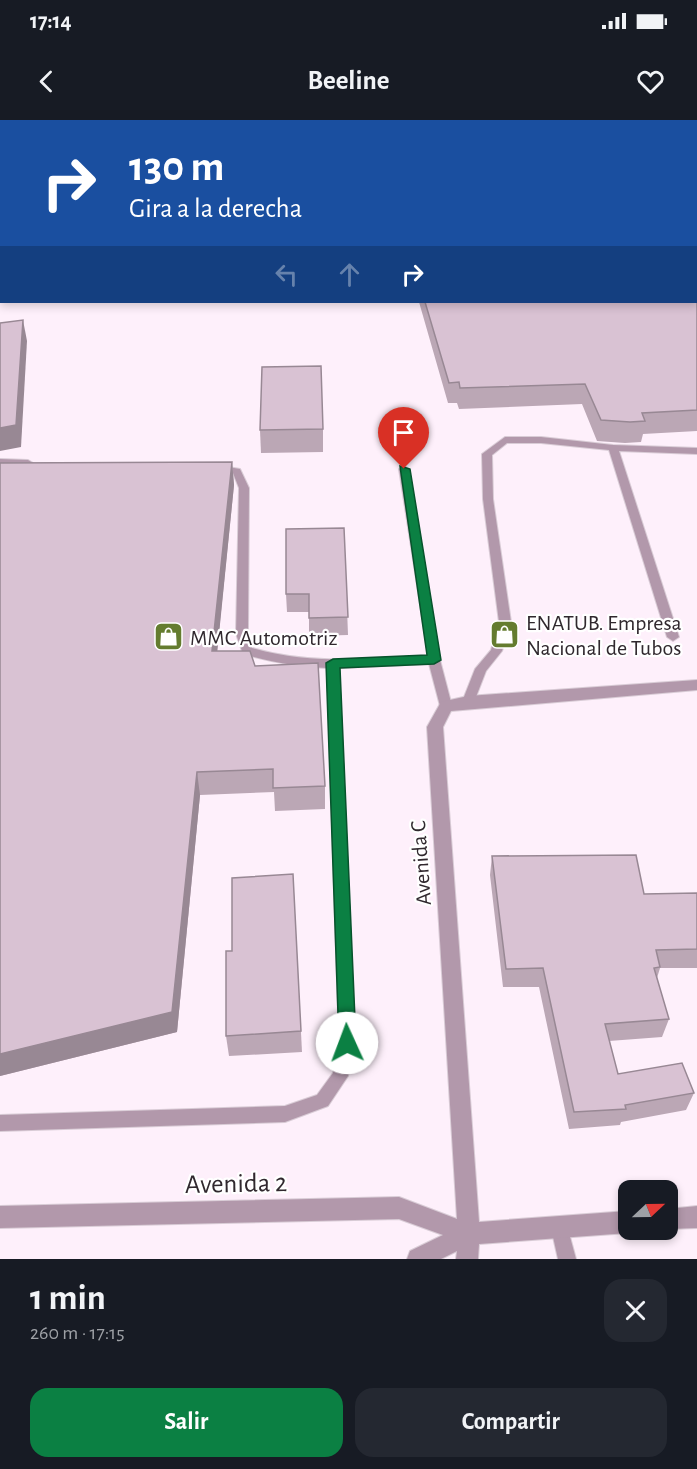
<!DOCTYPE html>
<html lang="es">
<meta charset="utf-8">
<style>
:root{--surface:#171b24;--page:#242831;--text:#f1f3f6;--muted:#9ea1a6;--accent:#0b8043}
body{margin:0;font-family:"Alegreya Sans",sans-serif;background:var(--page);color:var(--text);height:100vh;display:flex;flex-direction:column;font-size:22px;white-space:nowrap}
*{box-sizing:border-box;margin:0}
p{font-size:20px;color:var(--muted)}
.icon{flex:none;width:33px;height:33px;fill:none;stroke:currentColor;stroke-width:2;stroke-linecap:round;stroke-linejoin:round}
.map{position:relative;height:1139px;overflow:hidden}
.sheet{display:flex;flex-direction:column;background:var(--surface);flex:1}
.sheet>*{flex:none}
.hud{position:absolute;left:0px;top:0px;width:698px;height:183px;box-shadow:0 3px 9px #0003;background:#1a4fa0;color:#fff;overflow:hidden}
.needle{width:39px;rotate:68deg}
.buttons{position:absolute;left:618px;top:1060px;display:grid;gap:12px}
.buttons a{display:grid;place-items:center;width:60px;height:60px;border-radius:12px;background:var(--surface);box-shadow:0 3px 9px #0003;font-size:30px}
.pin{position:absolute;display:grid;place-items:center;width:51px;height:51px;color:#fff;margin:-62px -26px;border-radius:50% 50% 50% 0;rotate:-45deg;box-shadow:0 0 6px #0007}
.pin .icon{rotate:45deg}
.me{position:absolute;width:66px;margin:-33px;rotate:358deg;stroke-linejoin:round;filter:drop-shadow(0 0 4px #0008)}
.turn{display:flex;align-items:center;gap:21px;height:126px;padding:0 30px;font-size:27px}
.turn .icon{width:78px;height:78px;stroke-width:2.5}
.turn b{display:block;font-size:42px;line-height:51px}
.lanes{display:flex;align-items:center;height:57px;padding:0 30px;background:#0003;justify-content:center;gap:30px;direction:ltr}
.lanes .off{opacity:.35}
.round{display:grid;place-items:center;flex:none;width:63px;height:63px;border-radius:18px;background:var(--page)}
.summary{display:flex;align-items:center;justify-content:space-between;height:102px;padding:0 30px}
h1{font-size:36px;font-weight:600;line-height:45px}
.primary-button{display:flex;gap:12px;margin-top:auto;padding:12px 30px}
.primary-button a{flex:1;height:69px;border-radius:18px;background:var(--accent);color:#fff;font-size:24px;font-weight:600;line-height:69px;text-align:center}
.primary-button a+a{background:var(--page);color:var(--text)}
.status{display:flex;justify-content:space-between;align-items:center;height:42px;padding:0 30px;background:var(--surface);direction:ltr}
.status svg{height:16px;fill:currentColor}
header{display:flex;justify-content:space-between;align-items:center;height:78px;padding:0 30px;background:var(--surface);font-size:27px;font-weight:600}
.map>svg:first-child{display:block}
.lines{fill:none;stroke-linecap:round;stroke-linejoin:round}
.lane-casing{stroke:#d9ccd6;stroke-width:2}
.street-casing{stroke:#d9ccd6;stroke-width:2}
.highway-casing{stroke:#d9ccd6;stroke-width:2}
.lane{fill:#b298ab;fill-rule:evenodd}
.street{fill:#b298ab;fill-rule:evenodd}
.highway{fill:#623058;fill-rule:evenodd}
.wall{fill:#bba7b5}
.shaded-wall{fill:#988894}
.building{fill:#d9c2d3;stroke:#988894;stroke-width:1.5}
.route{fill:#0b8043;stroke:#07532c;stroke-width:1.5}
.labels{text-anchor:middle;stroke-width:4.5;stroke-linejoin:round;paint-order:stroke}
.poi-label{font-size:22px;fill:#30282e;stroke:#fff;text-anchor:start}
.street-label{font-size:22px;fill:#30282e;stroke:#fff}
.near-street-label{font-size:27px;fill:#30282e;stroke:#fff}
</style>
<div class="status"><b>17:14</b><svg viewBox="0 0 49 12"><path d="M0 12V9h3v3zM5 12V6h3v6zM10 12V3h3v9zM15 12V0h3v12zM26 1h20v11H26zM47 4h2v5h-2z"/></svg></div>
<header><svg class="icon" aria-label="back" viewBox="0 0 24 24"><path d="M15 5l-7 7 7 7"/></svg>Beeline<svg class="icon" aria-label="heart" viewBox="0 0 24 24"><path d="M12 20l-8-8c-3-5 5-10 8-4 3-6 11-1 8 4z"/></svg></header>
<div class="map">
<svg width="697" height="1139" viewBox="0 0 697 1139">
<rect width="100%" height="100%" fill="#fef0fb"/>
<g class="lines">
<defs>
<g id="lane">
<polygon points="505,317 541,317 613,325 697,328 697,334 619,331 679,517 673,521 667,517 609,330 541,323 507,323 492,335 493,379 511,502 502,531 486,551 474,582 468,586 462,582 475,549 491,530 499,502 483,379 482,334"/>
<polygon points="0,339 28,340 33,343 28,346 0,345"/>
<path d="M216,345L240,349L249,368L248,514L252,528C310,545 368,539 428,536L399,349L404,346L409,349L440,540L452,586L446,590L440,586L429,544L339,548L355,923L348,956L328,986L285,1002L0,1011V995L285,986L317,975L333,953L339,923L327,548C298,547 271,542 243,534L236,514L239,368L233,353L213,350L211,348Z"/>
<polygon points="560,1099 566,1102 576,1139 558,1139 551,1108 554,1102"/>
</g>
<g id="street">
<rect x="0" y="154" width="2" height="6"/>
<polygon points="697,560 697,570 451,591 443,607 479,1102 628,1091 628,1110 635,1110 628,1113 479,1124 478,1139 456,1139 457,1131 441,1139 407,1139 410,1131 443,1115 399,1099 0,1108 0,1086 399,1077 457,1099 427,607 441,582 468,576"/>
<polygon points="697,1086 697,1108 668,1109 668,1089"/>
</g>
<g id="highway">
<polygon points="155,0 172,0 154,2"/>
<rect x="0" y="33" width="2" height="6"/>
</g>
</defs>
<use href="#lane" class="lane-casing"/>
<use href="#street" class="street-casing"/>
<use href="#highway" class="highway-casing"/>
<use href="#lane" class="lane"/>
<use href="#street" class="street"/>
<use href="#highway" class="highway"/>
</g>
<g class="wall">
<polygon points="213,0 376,0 378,2 213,2"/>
<polygon points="426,0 434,0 435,2 426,2"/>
<polygon points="533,0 697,0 697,113 696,111 696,2 535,2"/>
<rect x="0" y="42" width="2" height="30"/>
<rect x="0" y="83" width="2" height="46"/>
<polygon points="697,138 697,311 643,314 641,322 625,323 597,321 582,284 459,289 457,283 448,283 419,182 696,182"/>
<polygon points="323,309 323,332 261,333 260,310"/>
<polygon points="232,342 234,365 217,531 255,546 325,666 325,689 275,691 274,672 200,675 177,912 0,956 0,343"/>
<polygon points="344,408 348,515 309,516 309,492 287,492 286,474"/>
<polygon points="492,736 644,774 697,773 697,848 660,848 657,858 669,899 662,917 609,921 618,954 694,973 686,990 621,1002 620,1005 569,1009 539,867 503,867 490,755"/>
<polygon points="293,754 302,932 229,936 226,916 232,831"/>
</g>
<g class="shaded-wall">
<polygon points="39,0 128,0 119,2 34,2 34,1"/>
<polygon points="537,0 547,0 546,2 537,2"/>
<rect x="0" y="7" width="2" height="14"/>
<polygon points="23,200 27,221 21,327 0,331 0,308"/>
<polygon points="232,342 234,365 215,554 212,531"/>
<polygon points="197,652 200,675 177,912 0,956 0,934"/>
</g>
<g class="building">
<polygon points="0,0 39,0 34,1 34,2 2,2 2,7 0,7"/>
<polygon points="222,0 376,0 378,2 223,2"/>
<polygon points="434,0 512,0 514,2 435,2"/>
<polygon points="563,0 697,0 697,88 696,86 696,2 565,2"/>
<rect x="0" y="42" width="2" height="15"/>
<rect x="0" y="83" width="2" height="31"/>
<polygon points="696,138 697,138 697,290 642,293 645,301 630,302 601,300 585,264 460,268 459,262 449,263 425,182 696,182"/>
<polygon points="23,200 16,305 0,308 0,203"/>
<polygon points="321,246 323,309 260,310 262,247"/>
<polygon points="232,342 212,531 250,531 255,546 318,543 325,666 273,668 273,649 197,652 172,892 0,934 0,343"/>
<polygon points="344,408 348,497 309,498 309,474 286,474 286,409"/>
<polygon points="636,735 644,774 697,773 697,829 656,830 660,847 654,848 669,899 605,904 618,954 682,943 694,973 625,985 626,989 574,992 543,848 506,849 492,736"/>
<polygon points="293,754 301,911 226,916 226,831 232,831 232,758"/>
</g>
<polygon class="route" points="400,346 410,349 441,540 434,544 340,548 356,923 354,929 347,931 341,929 339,923 326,543 333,539 427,535"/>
<defs>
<symbol id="shop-square" viewBox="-11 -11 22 22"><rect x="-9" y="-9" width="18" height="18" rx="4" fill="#647c2f" stroke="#fff"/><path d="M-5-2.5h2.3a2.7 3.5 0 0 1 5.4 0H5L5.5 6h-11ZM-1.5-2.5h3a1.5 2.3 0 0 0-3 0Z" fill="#fff"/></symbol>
</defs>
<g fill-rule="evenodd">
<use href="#shop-square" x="488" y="498" width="33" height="33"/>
<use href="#shop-square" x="152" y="500" width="33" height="33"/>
</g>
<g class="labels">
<g class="poi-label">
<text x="526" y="510">ENATUB. Empresa<tspan x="526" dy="25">Nacional de Tubos</tspan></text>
<text x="190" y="525">MMC Automotriz</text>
</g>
<g class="street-label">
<text transform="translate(420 743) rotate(-94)" y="8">Avenida C</text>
</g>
<g class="near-street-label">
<text transform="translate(236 1063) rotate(-1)" y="9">Avenida 2</text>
</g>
</g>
</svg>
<div class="buttons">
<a><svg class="needle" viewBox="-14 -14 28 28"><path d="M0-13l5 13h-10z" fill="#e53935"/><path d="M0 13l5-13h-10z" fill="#9ea1a6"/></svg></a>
</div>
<div class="pin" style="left:404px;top:349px;background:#d93025"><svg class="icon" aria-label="arrive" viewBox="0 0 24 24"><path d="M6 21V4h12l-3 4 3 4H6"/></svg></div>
<svg class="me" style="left:347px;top:923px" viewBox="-20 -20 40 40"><circle r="19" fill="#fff"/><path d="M0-13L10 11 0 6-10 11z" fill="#0b8043"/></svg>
<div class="hud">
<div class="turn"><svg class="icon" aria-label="right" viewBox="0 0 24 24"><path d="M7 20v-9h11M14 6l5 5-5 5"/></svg><div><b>130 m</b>Gira a la derecha</div></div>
<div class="lanes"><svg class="icon off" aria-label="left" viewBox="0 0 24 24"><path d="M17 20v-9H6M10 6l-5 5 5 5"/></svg><svg class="icon off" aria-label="ahead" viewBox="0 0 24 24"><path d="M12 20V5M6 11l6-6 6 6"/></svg><svg class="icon" aria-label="right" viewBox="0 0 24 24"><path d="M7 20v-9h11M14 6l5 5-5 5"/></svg></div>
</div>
</div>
<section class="sheet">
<div class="summary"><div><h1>1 min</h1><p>260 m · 17:15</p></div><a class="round"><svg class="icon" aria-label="close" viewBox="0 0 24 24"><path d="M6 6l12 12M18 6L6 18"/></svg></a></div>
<div class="primary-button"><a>Salir</a><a>Compartir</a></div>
</section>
